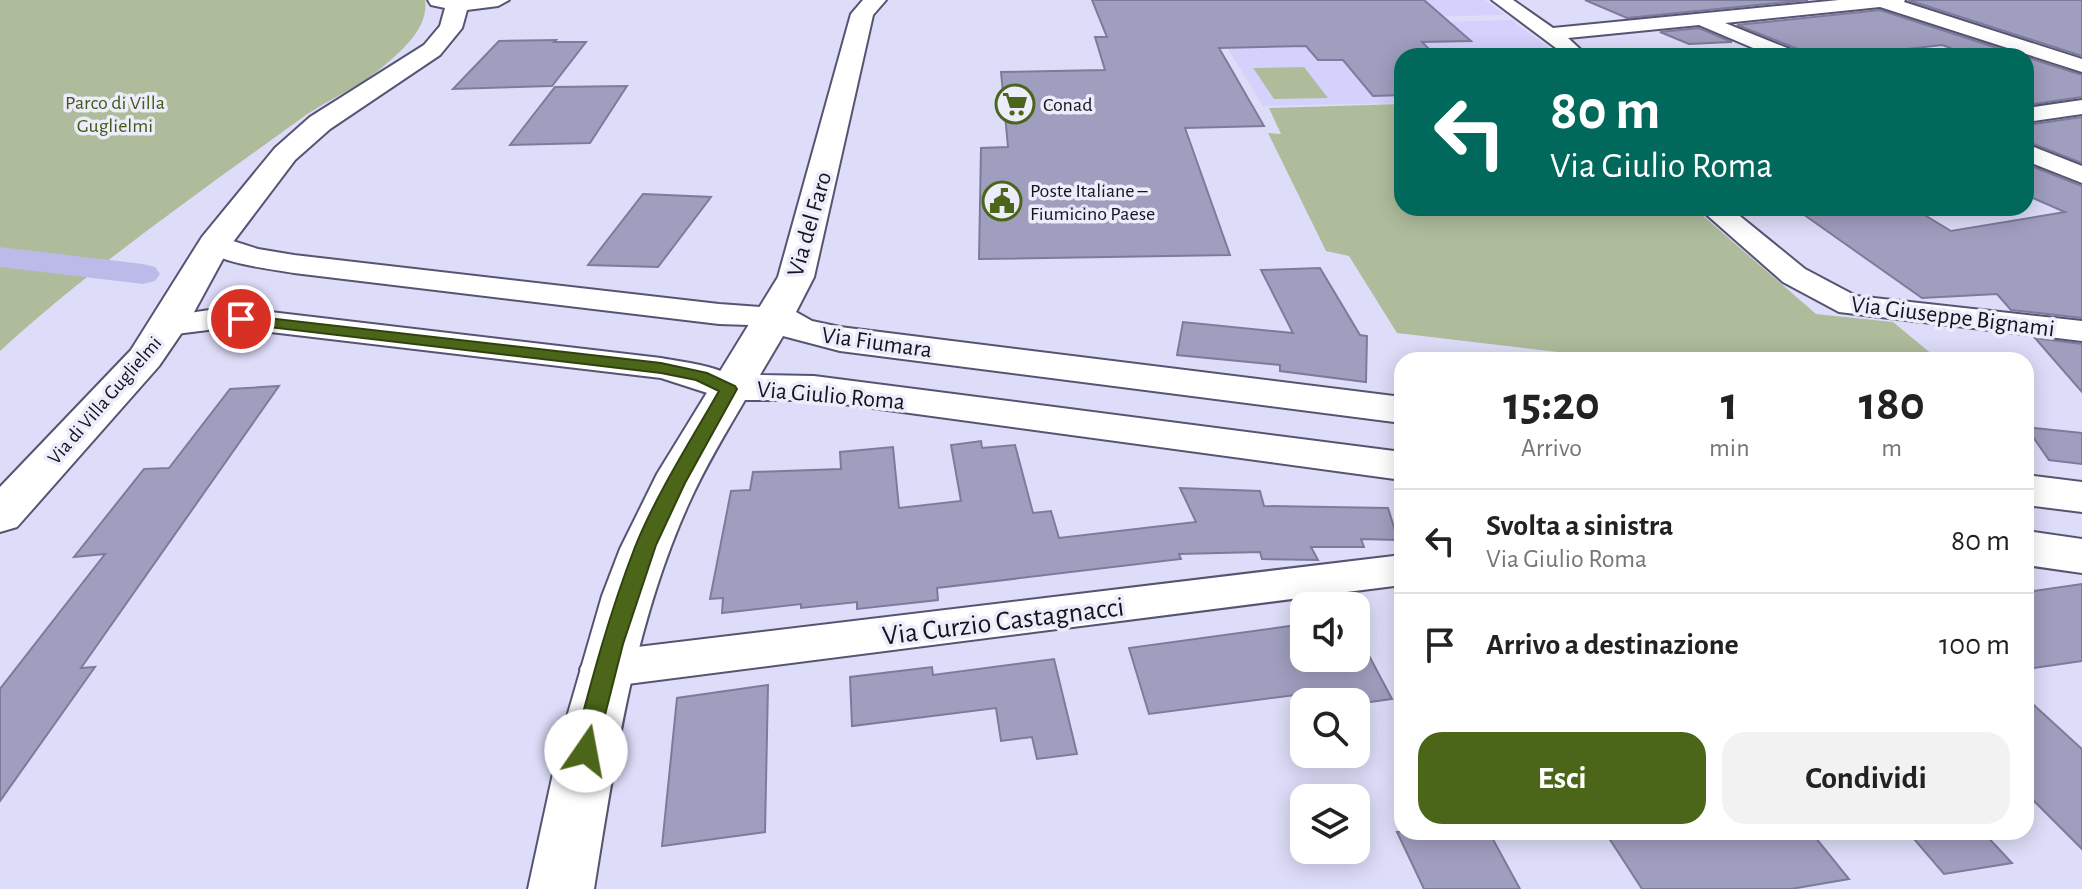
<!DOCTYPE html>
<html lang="it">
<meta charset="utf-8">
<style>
:root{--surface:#fff;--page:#f2f2f2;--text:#222;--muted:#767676;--line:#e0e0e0;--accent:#4b6619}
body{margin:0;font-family:"Alegreya Sans",sans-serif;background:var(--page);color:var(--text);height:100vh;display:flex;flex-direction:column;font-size:30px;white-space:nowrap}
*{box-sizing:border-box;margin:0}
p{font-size:26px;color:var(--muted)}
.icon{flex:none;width:44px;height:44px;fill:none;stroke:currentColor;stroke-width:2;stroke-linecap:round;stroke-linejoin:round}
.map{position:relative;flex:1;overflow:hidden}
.sheet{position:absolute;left:1394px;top:352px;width:640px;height:488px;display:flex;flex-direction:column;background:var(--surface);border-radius:24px;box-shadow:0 4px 20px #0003}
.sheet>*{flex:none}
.top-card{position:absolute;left:1394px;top:48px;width:640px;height:168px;border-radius:24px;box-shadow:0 4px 20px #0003;background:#00695c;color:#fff;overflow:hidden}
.buttons{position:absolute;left:1290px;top:592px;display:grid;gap:16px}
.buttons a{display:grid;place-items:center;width:80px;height:80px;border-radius:16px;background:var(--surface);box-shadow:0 4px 20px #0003;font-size:40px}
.pin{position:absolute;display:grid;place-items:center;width:68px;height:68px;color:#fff;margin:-34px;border:4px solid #fff;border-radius:50%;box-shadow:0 2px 8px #0007}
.me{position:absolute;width:88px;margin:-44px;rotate:12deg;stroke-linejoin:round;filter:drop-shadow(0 0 6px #0008)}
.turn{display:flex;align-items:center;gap:28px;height:168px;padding:0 24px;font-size:36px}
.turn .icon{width:104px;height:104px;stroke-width:2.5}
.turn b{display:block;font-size:56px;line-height:68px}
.eta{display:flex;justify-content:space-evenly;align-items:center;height:136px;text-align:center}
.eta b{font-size:48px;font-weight:700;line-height:56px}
.button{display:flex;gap:16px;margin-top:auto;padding:16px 24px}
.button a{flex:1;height:92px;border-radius:24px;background:var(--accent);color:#fff;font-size:32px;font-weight:700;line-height:92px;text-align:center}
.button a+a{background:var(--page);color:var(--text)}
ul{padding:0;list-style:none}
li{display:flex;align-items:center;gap:24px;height:104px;padding:0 24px;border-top:2px solid var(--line)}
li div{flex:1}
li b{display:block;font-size:30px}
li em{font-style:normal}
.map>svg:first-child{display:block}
.built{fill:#d4d2fc}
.green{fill:#aebc9c}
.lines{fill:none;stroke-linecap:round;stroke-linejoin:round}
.canal{fill:#bcbae9;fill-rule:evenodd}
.building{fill:#a09ebf;stroke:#7c7b9b;stroke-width:2}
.street-casing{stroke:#565472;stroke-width:4}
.secondary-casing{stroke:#565472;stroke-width:4}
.street{fill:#fff;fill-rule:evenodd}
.secondary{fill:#fff;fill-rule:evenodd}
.route{fill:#4b6619;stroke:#314210;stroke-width:2}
.labels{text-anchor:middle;stroke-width:7;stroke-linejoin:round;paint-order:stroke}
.far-park-label{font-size:20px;fill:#425a18;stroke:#ececfa}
.far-poi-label{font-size:20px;fill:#141420;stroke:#ececfa;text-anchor:start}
.far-street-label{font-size:20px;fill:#141420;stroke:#ececfa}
.street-label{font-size:24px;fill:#141420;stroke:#ececfa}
.near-street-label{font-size:28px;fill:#141420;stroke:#ececfa}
</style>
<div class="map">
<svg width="2082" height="889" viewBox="0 0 2082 889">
<rect width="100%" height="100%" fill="#deddf9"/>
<g class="built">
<polygon points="1198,0 1485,0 1505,15 1213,22"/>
<polygon points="1512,20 1559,56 1402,56 1402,103 1263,106 1215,28"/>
</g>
<g class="green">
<path d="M0,0H425C429,26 405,48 386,64C361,87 326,100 299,120C197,194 93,266 0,351Z"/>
<polygon points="1304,67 1328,98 1274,99 1253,68"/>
<polygon points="1402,104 1402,208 1694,208 1816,314 1893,322 1939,360 1625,360 1397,333 1349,256 1326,251 1268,133 1281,134 1269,108"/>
</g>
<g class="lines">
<polygon class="canal" points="0,247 143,264 155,267 160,274 155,281 143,284 0,267"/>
</g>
<g class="building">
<polygon points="1092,0 1424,0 1471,41 1422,42 1436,56 1402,56 1402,95 1373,96 1343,60 1318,60 1306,46 1219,48 1264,126 1185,128 1230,255 979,259 981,148 1008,147 1001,72 1105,70 1095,37 1107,37"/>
<polygon points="1585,0 1808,0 1627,18"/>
<polygon points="1908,0 2082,0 2082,56"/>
<polygon points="1880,10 2022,56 1973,56 1942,45 1847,56 1806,56 1798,49 1737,25"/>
<polygon points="1699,28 1732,42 1689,44 1660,32"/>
<polygon points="556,40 554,42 586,42 552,86 453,89 499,41"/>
<polygon points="2026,57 2082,75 2082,97 2026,105"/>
<polygon points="627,86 590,143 510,145 555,87"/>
<polygon points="2082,117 2082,163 2026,141 2026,125"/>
<polygon points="2026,164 2082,186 2082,318 2011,310 1997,294 1922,298 1800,212 1913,208 1951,231 2065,212 2026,195"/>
<polygon points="643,194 711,197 658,267 588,265"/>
<polygon points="1320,268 1360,335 1367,336 1366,382 1280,371 1280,365 1177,355 1183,322 1293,333 1261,270"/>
<polygon points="2035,338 2082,344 2082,392"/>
<polygon points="279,386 81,668 95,667 0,801 0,689 105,554 74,557 144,469 169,468 230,389"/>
<polygon points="2026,427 2082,433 2082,464 2049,460"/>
<polygon points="981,441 982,448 1015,445 1033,513 1051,511 1059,538 1196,522 1180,488 1260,491 1264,506 1388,508 1398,540 1361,539 1364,547 1311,547 1318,560 1262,559 1260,552 1179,554 1181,559 937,588 938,600 857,609 857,602 801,608 801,604 722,613 723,598 710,599 731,491 750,490 753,472 841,469 840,452 893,447 899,508 961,501 951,445"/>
<polygon points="2082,584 2082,661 2026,669 2026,592"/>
<polygon points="1304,624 1304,658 1356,658 1356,631 1392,699 1356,704 1304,702 1302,711 1295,695 1149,714 1129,648"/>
<polygon points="1054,659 1077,754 1037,759 1032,737 1001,741 996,708 852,726 850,677 932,667 933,675"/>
<polygon points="768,685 765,832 662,846 677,698"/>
<polygon points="2026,698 2082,749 2082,849 2026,793"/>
<polygon points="1397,832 1489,832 1520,889 1424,889"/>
<polygon points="1605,832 1811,832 1849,879 1791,889 1642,889"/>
<polygon points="1908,832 1983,832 2012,863 1944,874"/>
</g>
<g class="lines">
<defs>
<g id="street">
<polygon points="1492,0 1513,0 1553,28 1839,0 1905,0 1904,2 2082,59 2082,72 1880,7 1725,23 1797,52 1800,56 1772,56 1699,25 1568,38 1581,50 1578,54 1564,54"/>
<polygon points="2082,100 2082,114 2026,122 2026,108"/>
<polygon points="2026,144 2082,166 2082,183 2026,161"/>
<polygon points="1699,208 1730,208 1805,269 1856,296 2082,321 2082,341 1839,312 1783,282"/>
<path d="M214,235L258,249L294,255L719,304L787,309L792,316L787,323L776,326L719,324L294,273C272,269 212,263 199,244L204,238Z"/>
<path d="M216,309L262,311L661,358C686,363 731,366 747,389L742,397L729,400L661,378L262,331L216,329L168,335L156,332L152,325L156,318Z"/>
<polygon points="1402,555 1402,585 604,687 587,682 580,669 587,656 604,651"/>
</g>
<g id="secondary">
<polygon points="428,0 509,0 498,6 467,10 462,28 440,55 330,129 295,160 230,246 187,325 159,366 17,527 0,532 0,487 131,350 202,237 275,148 310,117 424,45 440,26 445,8 431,5"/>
<path d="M863,0H886L873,15L814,277L796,312L812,321L840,327L1402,397V423L840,351L783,336L760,375L814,376L1402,452V480L814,400H745C725,434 705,467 689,503C634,624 615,758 594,889H528L560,741L602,596L620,549L657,474L778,277L851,14Z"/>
<polygon points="2026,475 2082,482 2082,512 2026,505"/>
<polygon points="2026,531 2082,539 2082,573 2026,565"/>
</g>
</defs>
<use href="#street" class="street-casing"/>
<use href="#secondary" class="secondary-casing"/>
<use href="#street" class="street"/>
<use href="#secondary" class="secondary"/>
</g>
<path class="route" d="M241,315L661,363L707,373L735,386L737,389L685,483L656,545L623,644L594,758L586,761L577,758L573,751C591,682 609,614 635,547C657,493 690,442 719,391L696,380L661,373L235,323L233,319Z"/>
<defs>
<symbol id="supermarket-ring" viewBox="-11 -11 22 22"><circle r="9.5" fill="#ececfa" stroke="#4b6619" stroke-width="1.5"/><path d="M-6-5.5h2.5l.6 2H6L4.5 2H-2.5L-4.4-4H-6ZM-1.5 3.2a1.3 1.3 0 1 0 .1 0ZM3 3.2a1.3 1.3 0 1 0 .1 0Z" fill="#4b6619"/></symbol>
<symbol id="civic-ring" viewBox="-11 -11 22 22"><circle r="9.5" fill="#ececfa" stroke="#4b6619" stroke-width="1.5"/><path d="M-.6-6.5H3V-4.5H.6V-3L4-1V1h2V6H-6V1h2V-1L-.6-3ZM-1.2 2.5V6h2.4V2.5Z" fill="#4b6619"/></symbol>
</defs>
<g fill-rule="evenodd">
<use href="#supermarket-ring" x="993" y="82" width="44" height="44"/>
<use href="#civic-ring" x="980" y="179" width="44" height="44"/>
</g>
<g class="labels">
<g class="far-park-label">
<text x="115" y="109">Parco di Villa<tspan x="115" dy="23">Guglielmi</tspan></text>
</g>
<g class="far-poi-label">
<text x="1043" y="111">Conad</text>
<text x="1030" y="197">Poste Italiane –<tspan x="1030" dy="23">Fiumicino Paese</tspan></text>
</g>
<g class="far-street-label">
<text transform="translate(104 400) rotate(-49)" y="7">Via di Villa Guglielmi</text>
</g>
<g class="street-label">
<text transform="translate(809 224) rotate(-74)" y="8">Via del Faro</text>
<text transform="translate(1953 316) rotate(7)" y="8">Via Giuseppe Bignami</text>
<text transform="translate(877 342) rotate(8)" y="8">Via Fiumara</text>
<text transform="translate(831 395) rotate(5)" y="8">Via Giulio Roma</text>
</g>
<g class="near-street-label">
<text transform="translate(1003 620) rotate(-7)" y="10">Via Curzio Castagnacci</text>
</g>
</g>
</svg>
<div class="buttons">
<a><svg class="icon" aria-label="sound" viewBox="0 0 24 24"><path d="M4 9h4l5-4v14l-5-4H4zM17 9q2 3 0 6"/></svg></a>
<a><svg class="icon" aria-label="search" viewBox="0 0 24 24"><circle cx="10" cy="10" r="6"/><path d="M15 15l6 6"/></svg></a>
<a><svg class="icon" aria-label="layers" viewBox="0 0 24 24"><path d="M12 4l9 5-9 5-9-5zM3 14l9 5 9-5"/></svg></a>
</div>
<div class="pin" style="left:241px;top:319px;background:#d93025"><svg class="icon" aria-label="arrive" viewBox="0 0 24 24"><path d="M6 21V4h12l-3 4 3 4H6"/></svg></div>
<svg class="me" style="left:586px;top:751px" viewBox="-20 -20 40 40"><circle r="19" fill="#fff"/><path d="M0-13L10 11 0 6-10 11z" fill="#4b6619"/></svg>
<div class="top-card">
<div class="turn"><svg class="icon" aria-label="left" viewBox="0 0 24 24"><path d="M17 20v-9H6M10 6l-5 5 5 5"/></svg><div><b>80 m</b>Via Giulio Roma</div></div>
</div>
<section class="sheet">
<div class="eta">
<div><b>15:20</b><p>Arrivo</p></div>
<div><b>1</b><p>min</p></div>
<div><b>180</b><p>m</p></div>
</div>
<ul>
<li><svg class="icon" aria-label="left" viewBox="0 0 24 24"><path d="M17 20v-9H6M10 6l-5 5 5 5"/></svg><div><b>Svolta a sinistra</b><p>Via Giulio Roma</p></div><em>80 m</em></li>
<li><svg class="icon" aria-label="arrive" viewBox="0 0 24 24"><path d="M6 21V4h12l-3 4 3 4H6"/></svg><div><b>Arrivo a destinazione</b></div><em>100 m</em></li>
</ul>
<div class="button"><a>Esci</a><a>Condividi</a></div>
</section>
</div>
